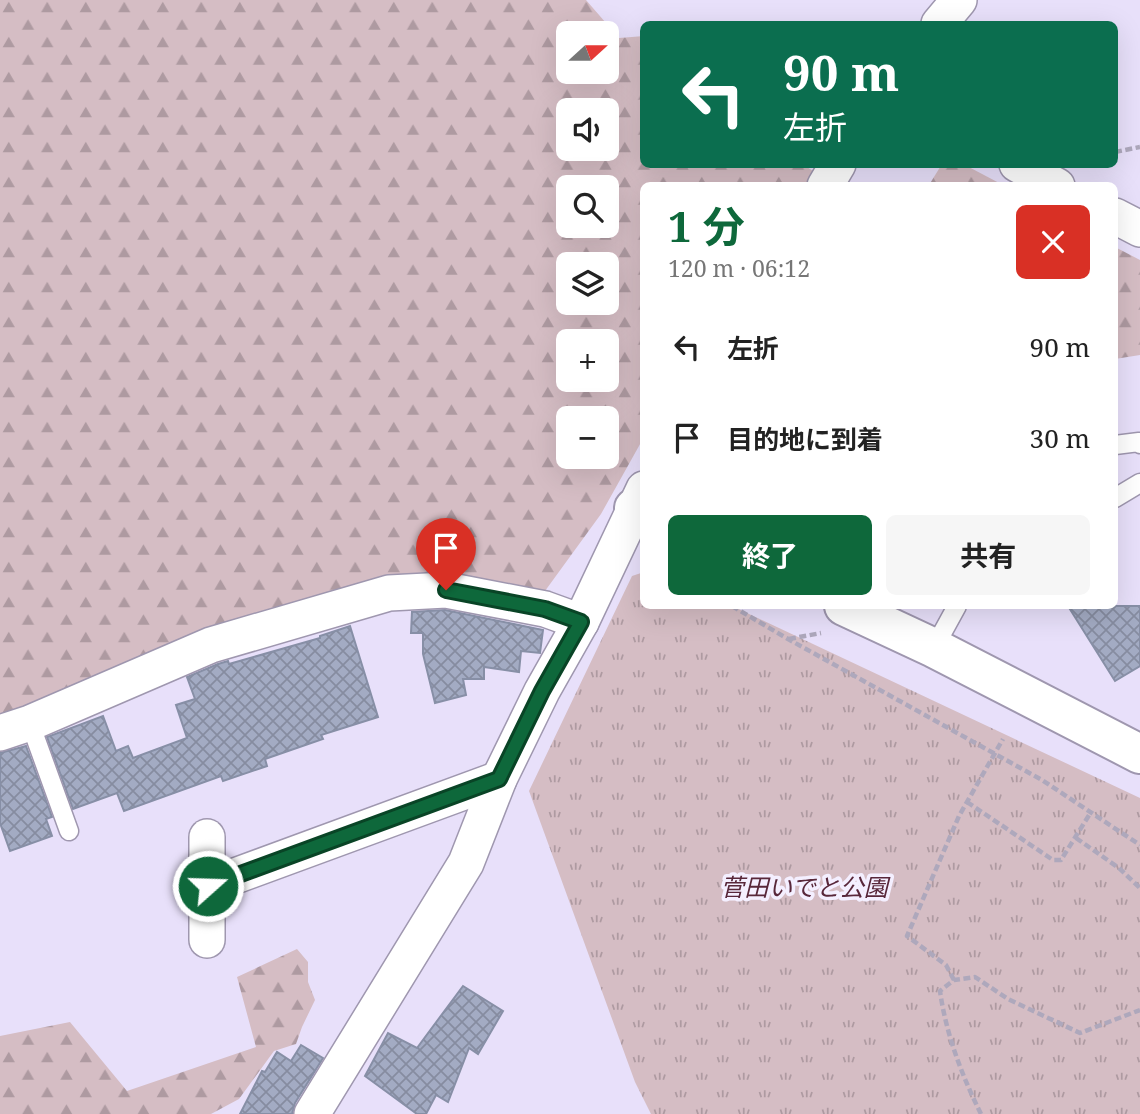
<!DOCTYPE html>
<html lang="ja">
<meta charset="utf-8">
<style>
:root{--surface:#fff;--page:#f6f6f6;--text:#222;--muted:#767676;--accent:#0e683b}
body{margin:0;font-family:"Noto Serif","Noto Sans JP",serif;background:var(--page);color:var(--text);height:100vh;display:flex;flex-direction:column;font-size:26px;white-space:nowrap}
*{box-sizing:border-box;margin:0}
p{font-size:23px;color:var(--muted)}
.icon{flex:none;width:38px;height:38px;fill:none;stroke:currentColor;stroke-width:2;stroke-linecap:round;stroke-linejoin:round}
.map{position:relative;flex:1;overflow:hidden}
.panel{position:absolute;left:640px;top:182px;width:478px;height:427px;display:flex;flex-direction:column;background:var(--surface);border-radius:10px;box-shadow:0 7px 28px #0002}
.panel>*{flex:none}
.top-card{position:absolute;left:640px;top:21px;width:478px;height:147px;border-radius:10px;box-shadow:0 7px 28px #0002;background:#0b6e4f;color:#fff;overflow:hidden}
.needle{width:46px;rotate:69deg}
.tools{position:absolute;left:556px;top:21px;display:grid;gap:14px}
.tools a{display:grid;place-items:center;width:63px;height:63px;border-radius:10px;background:var(--surface);box-shadow:0 7px 28px #0002;font-size:35px}
.pin{position:absolute;display:grid;place-items:center;width:60px;height:60px;color:#fff;margin:-72px -30px;border-radius:50% 50% 50% 0;rotate:-45deg;box-shadow:0 0 7px #0007}
.pin .icon{rotate:45deg}
.me{position:absolute;width:77px;margin:-38px;rotate:70deg;stroke-linejoin:round;filter:drop-shadow(0 0 5px #0008)}
.turn{display:flex;align-items:center;gap:24px;height:147px;padding:0 28px;font-size:32px}
.turn .icon{width:91px;height:91px;stroke-width:2.5}
.turn b{display:block;font-size:49px;line-height:60px}
.round{display:grid;place-items:center;flex:none;width:74px;height:74px;border-radius:10px;background:var(--page)}
.overview{display:flex;align-items:center;justify-content:space-between;height:119px;padding:0 28px}
h1{font-size:42px;font-weight:700;line-height:52px;color:var(--accent)}
.button{display:flex;gap:14px;margin-top:auto;padding:14px 28px}
.button a{flex:1;height:80px;border-radius:10px;background:var(--accent);color:#fff;font-size:28px;font-weight:700;line-height:80px;text-align:center}
.button a+a{background:var(--page);color:var(--text)}
ul{padding:0;list-style:none}
li{display:flex;align-items:center;gap:21px;height:91px;padding:0 28px}
li div{flex:1}
li b{display:block;font-size:26px}
li em{font-style:normal}
.map>svg:first-child{display:block}
.forest{fill:url(#forest-firs);fill-rule:evenodd}
.park{fill:url(#park-tufts)}
.building{fill:url(#building-cross-hatch);stroke:#878fa6;stroke-width:2}
.lines{fill:none;stroke-linecap:round;stroke-linejoin:round}
.service-casing{stroke:#9f97af;stroke-width:21}
.minor-casing{stroke:#9f97af;stroke-width:38}
.tertiary-casing{stroke:#9f97af;stroke-width:42}
.path{stroke:#aea8bc;stroke-width:4.5;stroke-dasharray:7 3.5;stroke-linecap:butt}
.service{stroke:#fff;stroke-width:18}
.minor{stroke:#fff;stroke-width:35}
.tertiary{stroke:#fff;stroke-width:38}
.route-casing{stroke:#094426;stroke-width:18}
.route{stroke:#0e683b;stroke-width:12}
.labels{text-anchor:middle;stroke-width:7;stroke-linejoin:round;paint-order:stroke}
.park-label{font-size:24px;font-style:italic;fill:#58273a;stroke:#f4efff}
</style>
<div class="map">
<svg width="1140" height="1114" viewBox="0 0 1140 1114">
<defs>
<pattern id="forest-firs" width="22" height="20" patternUnits="userSpaceOnUse" patternTransform="scale(1.75)"><rect width="22" height="20" fill="#d5bdc4"/><path d="M5 1l3.5 6h-7zM16 11l3.5 6h-7z" fill="#ae9aa1"/></pattern>
<pattern id="park-tufts" width="24" height="20" patternUnits="userSpaceOnUse" patternTransform="scale(1.75)"><rect width="24" height="20" fill="#d5bdc4"/><path d="M3 7l-1-3M5 7V3M7 7l1-3M15 17l-1-3M17 17v-4M19 17l1-3" fill="none" stroke="#ae9aa1"/></pattern>
<pattern id="building-cross-hatch" width="8" height="8" patternUnits="userSpaceOnUse" patternTransform="scale(1.75)"><rect width="8" height="8" fill="#a3abc3"/><path d="M0 0l8 8M0 8l8-8" fill="none" stroke="#868ca0"/></pattern>
</defs>
<rect width="100%" height="100%" fill="#e8e0fa"/>
<g class="forest">
<path d="M0,0H586L619,38L644,36V164L804,165L816,173L807,185L644,186V437L601,514L537,602L430,580L0,722ZM569,33H607V72H569ZM569,110H607V149H569ZM569,187H607V226H569ZM569,264H607V303H569ZM569,341H607V380H569ZM569,418H607V457H569Z"/>
<polygon points="942,164 965,165 1003,185 929,185"/>
<polygon points="1115,247 1140,260 1140,355 1115,359"/>
<polygon points="297,949 308,962 308,982 315,1000 302,1027 296,1044 274,1051 239,1099 211,1114 0,1114 0,1036 70,1022 127,1091 256,1047 237,977"/>
</g>
<polygon class="park" points="644,572 644,606 732,606 1140,798 1140,1114 651,1114 635,1082 529,791 632,576"/>
<g class="building">
<polygon points="1068,606 1140,606 1140,666 1115,681"/>
<polygon points="445,610 543,630 540,653 521,651 519,672 484,667 484,679 463,679 466,695 435,703 423,654 423,633 411,633 412,612"/>
<polygon points="350,626 378,717 321,735 323,739 265,759 267,766 223,781 221,776 124,811 117,793 73,809 47,737 103,716 116,751 128,746 133,758 187,738 176,705 195,699 187,677 218,664 228,661 229,664 320,638 320,636"/>
<polygon points="26,746 52,817 46,819 52,836 10,851 0,823 0,753"/>
<polygon points="463,986 503,1011 478,1054 469,1048 448,1102 436,1095 426,1114 417,1114 365,1076 388,1033 417,1048"/>
<polygon points="301,1045 323,1058 295,1103 292,1114 240,1114 262,1071 265,1072 277,1052 291,1061"/>
</g>
<g class="lines">
<defs>
<g id="service">
<polyline points="1115,445 1139,442 1140,444"/>
<polyline points="1115,498 1140,483"/>
<polyline points="934,648 957,606"/>
<polyline points="30,723 69,831"/>
</g>
<g id="minor">
<polyline points="939,24 959,0"/>
<polyline points="1017,164 1057,186"/>
<polyline points="825,186 838,164"/>
<polyline points="1115,216 1140,229"/>
<polyline points="0,733 30,723 211,645 389,593 446,590 545,609 581,622"/>
<polyline points="208,886 499,779"/>
<polyline points="207,940 207,837"/>
<polyline points="312,1114 466,863 499,779 542,691 581,622 644,489"/>
</g>
<g id="tertiary">
<polyline points="634,508 644,513"/>
<polyline points="844,606 934,648 1140,754"/>
</g>
</defs>
<use href="#service" class="service-casing"/>
<use href="#minor" class="minor-casing"/>
<use href="#tertiary" class="tertiary-casing"/>
<g class="path">
<polyline points="1115,152 1140,147"/>
<polyline points="732,606 788,639 1042,780 1140,845"/>
<polyline points="789,639 821,633"/>
<polyline points="967,802 1053,860 1061,860 1091,812"/>
<polyline points="1076,838 1119,868 1140,888"/>
<polyline points="954,980 946,965 907,936 959,816 1003,739"/>
<path d="M981,1114C962,1076 946,1034 940,991L954,980L975,977L1008,999L1080,1033L1140,1010"/>
</g>
<use href="#service" class="service"/>
<use href="#minor" class="minor"/>
<use href="#tertiary" class="tertiary"/>
</g>
<g class="lines">
<defs>
<polyline id="route" points="208,886 499,779 542,691 581,622 545,609 446,590"/>
</defs>
<use href="#route" class="route-casing"/>
<use href="#route" class="route"/>
</g>
<g class="labels">
<g class="park-label">
<text x="804" y="896">菅田いでと公園</text>
</g>
</g>
</svg>
<div class="tools">
<a><svg class="needle" viewBox="-14 -14 28 28"><path d="M0-13l5 13h-10z" fill="#e53935"/><path d="M0 13l5-13h-10z" fill="#767676"/></svg></a>
<a><svg class="icon" aria-label="sound" viewBox="0 0 24 24"><path d="M4 9h4l5-4v14l-5-4H4zM17 9q2 3 0 6"/></svg></a>
<a><svg class="icon" aria-label="search" viewBox="0 0 24 24"><circle cx="10" cy="10" r="6"/><path d="M15 15l6 6"/></svg></a>
<a><svg class="icon" aria-label="layers" viewBox="0 0 24 24"><path d="M12 4l9 5-9 5-9-5zM3 14l9 5 9-5"/></svg></a>
<a>+</a>
<a>−</a>
</div>
<div class="pin" style="left:446px;top:590px;background:#d93025"><svg class="icon" aria-label="arrive" viewBox="0 0 24 24"><path d="M6 21V4h12l-3 4 3 4H6"/></svg></div>
<svg class="me" style="left:208px;top:886px" viewBox="-20 -20 40 40"><circle r="17" fill="#0e683b" stroke="#fff" stroke-width="3"/><path d="M0-11L8 9 0 5-8 9z" fill="#fff"/></svg>
<div class="top-card">
<div class="turn"><svg class="icon" aria-label="left" viewBox="0 0 24 24"><path d="M17 20v-9H6M10 6l-5 5 5 5"/></svg><div><b>90 m</b>左折</div></div>
</div>
<section class="panel">
<div class="overview"><div><h1>1 分</h1><p>120 m · 06:12</p></div><a class="round" style="background:#d93025;color:#fff"><svg class="icon" aria-label="close" viewBox="0 0 24 24"><path d="M6 6l12 12M18 6L6 18"/></svg></a></div>
<ul>
<li><svg class="icon" aria-label="left" viewBox="0 0 24 24"><path d="M17 20v-9H6M10 6l-5 5 5 5"/></svg><div><b>左折</b></div><em>90 m</em></li>
<li><svg class="icon" aria-label="arrive" viewBox="0 0 24 24"><path d="M6 21V4h12l-3 4 3 4H6"/></svg><div><b>目的地に到着</b></div><em>30 m</em></li>
</ul>
<div class="button"><a>終了</a><a>共有</a></div>
</section>
</div>
